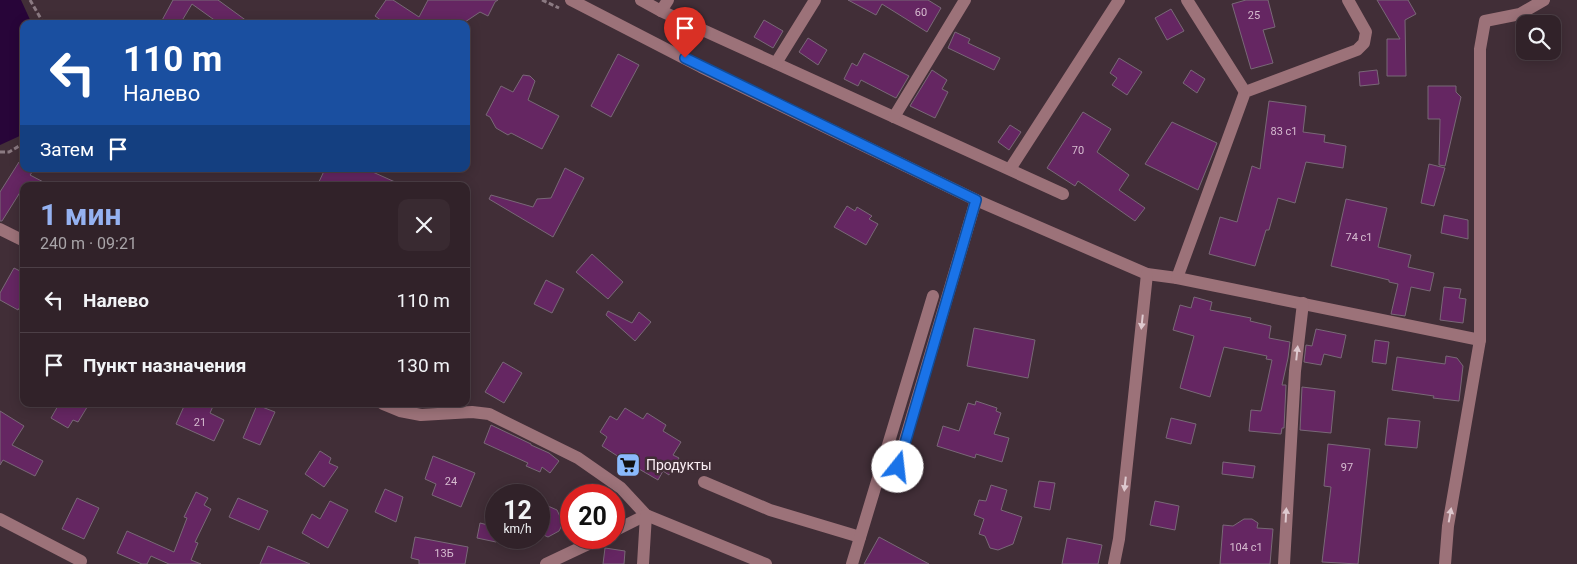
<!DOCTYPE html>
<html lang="ru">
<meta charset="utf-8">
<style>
:root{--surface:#312229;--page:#392a31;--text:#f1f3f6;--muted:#a8a4a8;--line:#4c3f46;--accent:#95b2f1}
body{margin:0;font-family:Roboto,sans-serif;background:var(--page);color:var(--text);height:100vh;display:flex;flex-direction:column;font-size:19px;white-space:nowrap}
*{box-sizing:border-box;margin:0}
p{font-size:16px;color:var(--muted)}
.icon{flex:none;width:28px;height:28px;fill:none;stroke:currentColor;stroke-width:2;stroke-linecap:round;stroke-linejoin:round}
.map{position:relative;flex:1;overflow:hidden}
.drawer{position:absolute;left:20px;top:182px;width:450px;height:225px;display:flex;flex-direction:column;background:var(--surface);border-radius:10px;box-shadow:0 2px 12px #0003,0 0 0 1px var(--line)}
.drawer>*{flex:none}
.guide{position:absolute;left:20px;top:20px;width:450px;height:152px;border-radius:10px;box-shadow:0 2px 12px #0003,0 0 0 1px var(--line);background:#1a4fa0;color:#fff;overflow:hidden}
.fabs{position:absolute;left:1516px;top:15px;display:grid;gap:10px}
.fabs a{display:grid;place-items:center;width:45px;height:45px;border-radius:10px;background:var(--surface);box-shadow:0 2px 12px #0003,0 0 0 1px var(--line);font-size:25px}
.speed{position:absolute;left:485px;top:484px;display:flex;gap:10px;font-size:25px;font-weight:700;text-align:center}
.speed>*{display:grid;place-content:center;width:65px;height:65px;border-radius:50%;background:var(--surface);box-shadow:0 2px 12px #0003,0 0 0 1px var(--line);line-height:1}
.speed small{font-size:12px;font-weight:400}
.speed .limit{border:8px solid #d22;background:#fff;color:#111}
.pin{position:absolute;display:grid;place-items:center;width:42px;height:42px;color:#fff;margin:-51px -21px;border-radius:50% 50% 50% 0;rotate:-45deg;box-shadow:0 0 5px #0007}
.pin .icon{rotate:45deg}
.me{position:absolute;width:55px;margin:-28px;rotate:16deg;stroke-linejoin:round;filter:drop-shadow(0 0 4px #0008)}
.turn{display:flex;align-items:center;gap:18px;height:105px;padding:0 20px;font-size:22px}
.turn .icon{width:65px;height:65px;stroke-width:2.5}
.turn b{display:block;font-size:35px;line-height:42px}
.then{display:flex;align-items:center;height:48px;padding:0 20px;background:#0003;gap:10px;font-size:19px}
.round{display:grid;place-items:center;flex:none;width:52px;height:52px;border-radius:10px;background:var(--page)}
.summary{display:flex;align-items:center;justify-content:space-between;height:85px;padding:0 20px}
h1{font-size:30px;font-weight:700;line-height:38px;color:var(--accent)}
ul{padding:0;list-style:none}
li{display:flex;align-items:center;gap:15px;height:65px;padding:0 20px;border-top:1px solid var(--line)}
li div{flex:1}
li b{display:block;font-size:19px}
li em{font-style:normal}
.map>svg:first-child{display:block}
.water{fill:#280539}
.building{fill:#652662;stroke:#796877}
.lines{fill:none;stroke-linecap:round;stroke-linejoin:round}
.path{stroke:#8b7a82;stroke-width:3;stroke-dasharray:5 2.5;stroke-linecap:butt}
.minor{stroke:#9c7279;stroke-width:12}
.oneway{fill:#dec9cf}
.route-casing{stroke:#114b97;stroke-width:12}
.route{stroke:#1a73e8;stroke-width:9}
.labels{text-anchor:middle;stroke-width:5;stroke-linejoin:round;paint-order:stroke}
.number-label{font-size:11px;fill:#d6bcd0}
.poi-label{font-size:14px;fill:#fbeef4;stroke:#412e37;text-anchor:start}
</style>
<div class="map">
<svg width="1577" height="564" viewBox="0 0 1577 564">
<rect width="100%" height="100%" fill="#412e37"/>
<polygon class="water" points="0,0 21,0 32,24 24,24 24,134 0,145"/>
<g class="building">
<polygon points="173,0 218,0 251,24 220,24 192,4 180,24 160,24"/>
<polygon points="386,0 393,0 419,17 428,0 498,0 495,2 488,16 480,12 465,22 448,21 447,24 386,24 375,16"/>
<polygon points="848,0 928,0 941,8 927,32 882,4 876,15"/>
<polygon points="1246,0 1268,0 1275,27 1263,30 1273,63 1251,69 1232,4"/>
<polygon points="1377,0 1408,0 1416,14 1405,20 1406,76 1387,76 1387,39 1400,39"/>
<polygon points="1171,9 1184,31 1167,40 1155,18"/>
<polygon points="764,20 783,31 773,48 754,37"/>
<polygon points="955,32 970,39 968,43 1000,58 994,70 948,48"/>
<polygon points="808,38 827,50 818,65 799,52"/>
<polygon points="864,53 909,76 896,98 861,80 858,86 844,79 852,63 857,66"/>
<polygon points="618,54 639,65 611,117 591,106"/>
<polygon points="1119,58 1142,72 1127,95 1112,85 1117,78 1110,73"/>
<polygon points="932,70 947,80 942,89 948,92 935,118 910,106"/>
<polygon points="1191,70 1205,79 1197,93 1183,83"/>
<polygon points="1377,70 1379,84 1360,86 1359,72"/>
<polygon points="523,75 530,76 535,81 528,100 559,116 542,149 511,133 508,135 496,128 490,117 486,115 501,86 513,92"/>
<polygon points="1428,86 1456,86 1456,92 1461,97 1445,166 1439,165 1440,119 1428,119"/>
<polygon points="1269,101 1306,106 1303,132 1325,135 1324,142 1346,146 1343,168 1306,162 1295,203 1278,198 1269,230 1266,230 1255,266 1209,254 1220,217 1237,222 1252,166 1260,169"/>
<polygon points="1083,112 1111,129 1097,152 1129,175 1119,190 1145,208 1135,221 1078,181 1075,186 1047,168"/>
<polygon points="1172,122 1217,143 1198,190 1145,164"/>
<polygon points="1010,125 1021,132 1009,150 998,142"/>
<polygon points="19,162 24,165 24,169 29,169 33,171 30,175 51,186 24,186 2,221 0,221 0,192"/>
<polygon points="1429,164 1445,168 1434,206 1421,203"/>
<polygon points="565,168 584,178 553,237 489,199 491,195 533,207 537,199 551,198"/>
<polygon points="325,169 366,169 404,186 317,186"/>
<polygon points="1346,199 1387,208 1378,247 1411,255 1408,267 1434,273 1430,291 1411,287 1405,316 1391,314 1398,284 1389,282 1389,280 1331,266"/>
<polygon points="847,206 855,211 857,207 872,216 869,219 878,224 866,245 834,227"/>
<polygon points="1444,215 1468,220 1468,239 1441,233"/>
<polygon points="592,254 623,282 608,299 576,272"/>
<polygon points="14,268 24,273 24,300 18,310 0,300 0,293"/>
<polygon points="546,280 564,289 552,313 534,304"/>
<polygon points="1444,287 1461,289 1459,298 1466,299 1463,323 1440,320"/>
<polygon points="1194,297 1212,302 1210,310 1251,318 1250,321 1271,326 1269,338 1290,342 1288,358 1282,385 1286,385 1284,428 1282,428 1281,434 1249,431 1251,410 1261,411 1272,360 1266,359 1267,356 1224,347 1210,397 1180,388 1194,336 1173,330 1180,305 1191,308"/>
<polygon points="608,311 632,323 639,312 651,322 635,341 606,315"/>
<polygon points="974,328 1035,340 1028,378 967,366"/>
<polygon points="1316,329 1346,335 1341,358 1324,354 1321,365 1304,362 1306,345 1312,346"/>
<polygon points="1375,340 1389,342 1386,364 1372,362"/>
<polygon points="1446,356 1457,358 1463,366 1459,401 1433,398 1434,396 1392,390 1397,357 1445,364"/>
<polygon points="503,362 522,373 504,403 485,392"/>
<polygon points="1302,387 1335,391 1331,433 1300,430"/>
<polygon points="976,401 997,408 996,411 1001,413 994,434 1009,438 1002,462 976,454 975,458 937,446 943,426 959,431 968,403 975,405"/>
<polygon points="59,404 89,404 78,422 73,420 68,428 51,418"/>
<polygon points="185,404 214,404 210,413 224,420 214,441 176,424"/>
<polygon points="257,405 275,412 260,445 243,438"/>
<polygon points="625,408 643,419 647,413 666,425 663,431 681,442 673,455 679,458 669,475 663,471 658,480 639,469 637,473 617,461 619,457 602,446 607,437 600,432 610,416 617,420"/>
<polygon points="0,411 24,426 12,445 43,461 35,476 3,460 0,465"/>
<polygon points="1171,418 1196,424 1191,444 1166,438"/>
<polygon points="1388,418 1420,421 1417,448 1385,445"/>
<polygon points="491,425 531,444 531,445 549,453 559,461 550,473 542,467 540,472 526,466 528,463 484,443"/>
<polygon points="1328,444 1370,449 1358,564 1322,562 1331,487 1324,486"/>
<polygon points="320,451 331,458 329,463 338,467 324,487 305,474"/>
<polygon points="433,456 475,473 461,507 432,495 436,484 425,479"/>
<polygon points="1223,462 1255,466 1253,478 1222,474"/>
<polygon points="1039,481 1055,483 1050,510 1034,507"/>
<polygon points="991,485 1007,490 1001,510 1022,517 1013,544 998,550 990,548 985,536 979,534 984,519 974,515 979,500 986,501"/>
<polygon points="385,489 403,497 396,522 375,512"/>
<polygon points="196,492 208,498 204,505 211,509 195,542 198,543 191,560 201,564 169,564 151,556 147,564 142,564 117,553 127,531 174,552 187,518 184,517"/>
<polygon points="77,498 99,508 84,539 62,529"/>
<polygon points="238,498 268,511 259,530 229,517"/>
<polygon points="330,501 348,510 328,548 302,533 312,514 320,519"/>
<polygon points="1155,501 1179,506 1175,530 1150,525"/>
<polygon points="539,502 557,510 563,523 559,531 548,537 539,533"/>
<polygon points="1244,519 1252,519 1258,523 1257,528 1273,529 1270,564 1220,564 1223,525 1233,526"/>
<polygon points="480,523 496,527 496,542 477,538"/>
<polygon points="415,537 468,547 465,564 419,564 419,560 411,558"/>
<polygon points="879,537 929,564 864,564"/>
<polygon points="1067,538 1102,545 1098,564 1062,564"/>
<polygon points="268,546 310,564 260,564"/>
<polygon points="605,548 625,551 624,564 603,564"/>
</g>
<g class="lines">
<g class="path">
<polyline points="30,0 44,24"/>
<polyline points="542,0 559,8"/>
<polyline points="0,152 9,152 24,143"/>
</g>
<g class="minor">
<polyline points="571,0 701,67 976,200 1147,274 1177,278 1480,340"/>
<polyline points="641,0 661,11 1063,194"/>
<polyline points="1187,0 1245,92"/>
<polyline points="661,11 668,0"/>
<polyline points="776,63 815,0"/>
<polyline points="894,117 965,0"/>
<polyline points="1010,169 1119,0"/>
<polyline points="0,229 24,241"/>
<polyline points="1177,278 1245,92 1357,50 1364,43 1366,32 1348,0"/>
<polyline points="383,404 400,411 421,415 472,412 489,414 578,458 621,488 646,515 766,564"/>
<polyline points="897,467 976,200"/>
<polyline points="704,482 770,510 860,537"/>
<polyline points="0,519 81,561"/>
<polyline points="614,531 646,515"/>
<polyline points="546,564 601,538"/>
<polyline points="643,564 646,515"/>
<polyline points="852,564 933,296"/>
<polyline points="1114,564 1119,539 1147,274"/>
<polyline points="1284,564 1295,371 1303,303"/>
<polyline points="1445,564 1448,526 1480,340 1480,49 1485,21 1520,14 1544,0"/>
</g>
</g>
<defs><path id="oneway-solid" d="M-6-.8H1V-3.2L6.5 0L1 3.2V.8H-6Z" transform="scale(1.25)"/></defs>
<g class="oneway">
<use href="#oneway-solid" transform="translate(1142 322) rotate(96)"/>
<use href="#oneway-solid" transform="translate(1297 353) rotate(-84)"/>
<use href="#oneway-solid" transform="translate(1125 484) rotate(96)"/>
<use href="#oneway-solid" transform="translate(1286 515) rotate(-87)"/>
<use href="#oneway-solid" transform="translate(1450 515) rotate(-80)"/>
</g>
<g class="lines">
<defs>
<polyline id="route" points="685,58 976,200 898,467"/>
</defs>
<use href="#route" class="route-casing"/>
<use href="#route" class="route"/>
</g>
<defs>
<symbol id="supermarket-square" viewBox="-11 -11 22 22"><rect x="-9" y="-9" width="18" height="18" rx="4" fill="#8abafc" stroke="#412e37"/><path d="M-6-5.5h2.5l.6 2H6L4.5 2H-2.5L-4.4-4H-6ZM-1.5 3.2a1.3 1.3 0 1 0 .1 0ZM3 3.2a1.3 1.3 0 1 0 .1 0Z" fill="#111"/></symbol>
</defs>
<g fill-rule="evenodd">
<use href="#supermarket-square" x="614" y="451" width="28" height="28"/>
</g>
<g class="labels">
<g class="number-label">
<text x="921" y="16">60</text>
<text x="1254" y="19">25</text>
<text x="1284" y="135">83 с1</text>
<text x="1078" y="154">70</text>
<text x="1359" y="241">74 с1</text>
<text x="200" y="426">21</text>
<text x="1347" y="471">97</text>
<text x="451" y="485">24</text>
<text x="1246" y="551">104 с1</text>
<text x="444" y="557">13Б</text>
</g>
<g class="poi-label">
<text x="646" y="470">Продукты</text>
</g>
</g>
</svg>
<div class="fabs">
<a><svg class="icon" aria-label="search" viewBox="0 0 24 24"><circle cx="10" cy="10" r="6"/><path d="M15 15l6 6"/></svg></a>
</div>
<div class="speed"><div>12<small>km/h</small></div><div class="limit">20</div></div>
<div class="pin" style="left:685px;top:58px;background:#d93025"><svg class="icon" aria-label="arrive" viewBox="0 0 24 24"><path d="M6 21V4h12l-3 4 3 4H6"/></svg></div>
<svg class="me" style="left:898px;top:467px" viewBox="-20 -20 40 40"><circle r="19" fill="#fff"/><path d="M0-13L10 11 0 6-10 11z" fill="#1a73e8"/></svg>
<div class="guide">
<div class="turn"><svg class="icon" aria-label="left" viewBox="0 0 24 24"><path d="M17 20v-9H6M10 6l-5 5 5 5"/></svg><div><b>110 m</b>Налево</div></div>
<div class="then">Затем<svg class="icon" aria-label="arrive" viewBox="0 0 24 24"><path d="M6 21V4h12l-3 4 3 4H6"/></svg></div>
</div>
<section class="drawer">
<div class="summary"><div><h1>1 мин</h1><p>240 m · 09:21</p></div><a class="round"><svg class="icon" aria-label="close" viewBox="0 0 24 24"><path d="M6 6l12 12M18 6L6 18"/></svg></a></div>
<ul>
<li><svg class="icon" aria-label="left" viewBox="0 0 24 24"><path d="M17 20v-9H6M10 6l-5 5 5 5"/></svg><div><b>Налево</b></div><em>110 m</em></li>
<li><svg class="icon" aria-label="arrive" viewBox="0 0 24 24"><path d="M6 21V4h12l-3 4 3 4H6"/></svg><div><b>Пункт назначения</b></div><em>130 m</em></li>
</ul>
</section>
</div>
